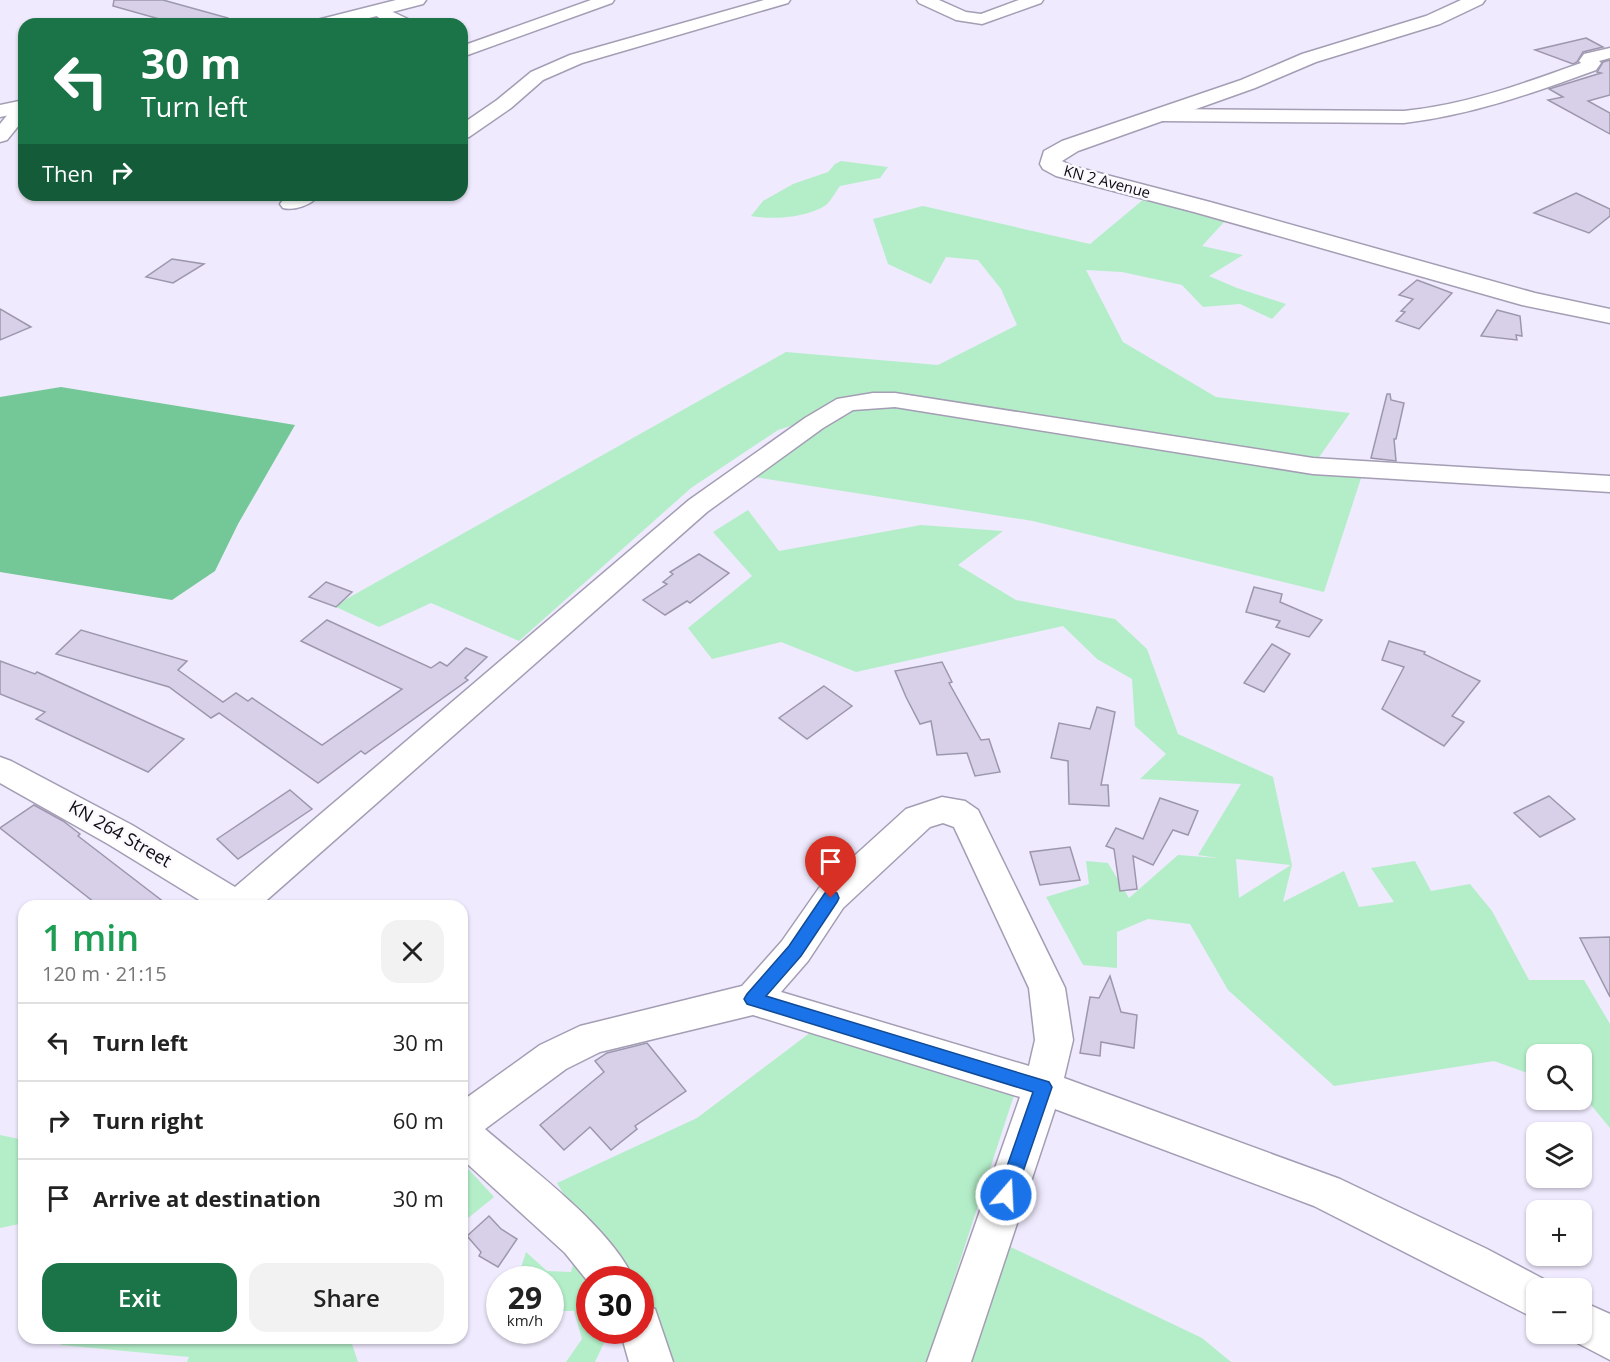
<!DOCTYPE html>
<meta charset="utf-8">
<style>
:root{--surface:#fff;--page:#f2f2f2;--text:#222;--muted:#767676;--line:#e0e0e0;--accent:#1a7448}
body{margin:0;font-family:"Open Sans",sans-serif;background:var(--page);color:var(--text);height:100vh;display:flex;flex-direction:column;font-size:22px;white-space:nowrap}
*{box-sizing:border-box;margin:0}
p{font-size:20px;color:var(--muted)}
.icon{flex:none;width:33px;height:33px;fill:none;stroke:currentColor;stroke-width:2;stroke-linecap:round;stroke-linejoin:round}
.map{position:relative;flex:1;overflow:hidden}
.sheet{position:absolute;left:18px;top:900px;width:450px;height:444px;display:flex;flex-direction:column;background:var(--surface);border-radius:18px;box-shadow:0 2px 4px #0004}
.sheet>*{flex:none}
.hud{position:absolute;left:18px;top:18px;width:450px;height:183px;border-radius:18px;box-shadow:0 2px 4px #0004;background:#1a7448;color:#fff;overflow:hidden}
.fabs{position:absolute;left:1526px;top:1044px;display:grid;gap:12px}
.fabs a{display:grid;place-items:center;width:66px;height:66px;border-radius:12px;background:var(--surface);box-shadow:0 2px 4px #0004;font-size:30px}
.speed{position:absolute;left:486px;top:1266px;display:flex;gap:12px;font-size:30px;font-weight:700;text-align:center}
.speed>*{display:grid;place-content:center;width:78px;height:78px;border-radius:50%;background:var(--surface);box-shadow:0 2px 4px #0004;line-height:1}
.speed small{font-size:15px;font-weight:400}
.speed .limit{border:9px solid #d22;background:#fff;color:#111}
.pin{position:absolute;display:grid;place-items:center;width:51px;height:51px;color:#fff;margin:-62px -26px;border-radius:50% 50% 50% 0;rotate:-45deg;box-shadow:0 0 6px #0007}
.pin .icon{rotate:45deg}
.me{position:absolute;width:66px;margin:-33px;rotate:19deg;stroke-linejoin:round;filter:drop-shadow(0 0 4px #0008)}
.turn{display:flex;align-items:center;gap:21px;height:126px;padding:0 24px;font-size:27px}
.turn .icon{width:78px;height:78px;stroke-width:2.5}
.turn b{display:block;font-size:42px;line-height:51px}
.then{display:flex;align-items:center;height:57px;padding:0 24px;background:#0003;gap:12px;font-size:22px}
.round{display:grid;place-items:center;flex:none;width:63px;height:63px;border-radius:18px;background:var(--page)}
.summary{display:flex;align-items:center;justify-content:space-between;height:102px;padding:0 24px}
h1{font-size:36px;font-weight:600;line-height:45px;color:#1e9e55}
.action{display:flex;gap:12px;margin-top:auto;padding:12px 24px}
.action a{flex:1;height:69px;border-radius:18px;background:var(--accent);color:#fff;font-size:24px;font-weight:600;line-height:69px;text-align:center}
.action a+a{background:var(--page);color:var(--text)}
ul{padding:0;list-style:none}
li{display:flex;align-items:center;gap:18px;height:78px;padding:0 24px;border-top:2px solid var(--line)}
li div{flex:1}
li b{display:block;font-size:22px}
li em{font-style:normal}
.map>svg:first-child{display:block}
.green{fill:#b4eec9;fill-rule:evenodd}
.forest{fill:#74c796}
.building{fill:#d7d0e8;stroke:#9d97ad;stroke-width:1.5}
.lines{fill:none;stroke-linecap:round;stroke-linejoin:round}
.minor-casing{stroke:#a49db4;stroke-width:3}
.secondary-casing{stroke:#a49db4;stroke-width:3}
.minor{fill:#fff;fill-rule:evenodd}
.secondary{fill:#fff;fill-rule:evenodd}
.route{fill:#1a73e8;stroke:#114b97;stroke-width:1.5}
.labels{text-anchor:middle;stroke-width:5;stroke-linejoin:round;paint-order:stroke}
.far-street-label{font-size:15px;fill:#0e0b13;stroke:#fbf9fe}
.street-label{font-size:18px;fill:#0e0b13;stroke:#fbf9fe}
</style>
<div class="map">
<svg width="1610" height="1362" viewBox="0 0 1610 1362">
<rect width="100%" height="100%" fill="#efeafd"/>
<g class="green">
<path d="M841,161L888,167L880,178L840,186C836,191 831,201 826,205C807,218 772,220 751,216L763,201L793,184L828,172L835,164Z"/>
<polygon points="1144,199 1225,221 1202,246 1243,255 1209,276 1237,288 1286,304 1272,319 1240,304 1203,307 1182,285 1122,272 1086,270 1123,342 1216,397 1350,413 1315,463 1364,469 1324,592 1033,521 741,475 866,402 778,430 691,488 519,641 431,603 379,627 334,606 786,352 938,365 1017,325 1001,289 978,260 946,257 931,284 888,264 873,219 923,206 1090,244"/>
<path d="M748,510L779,551L921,525L1003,531L958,565L1016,600L1115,619L1147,649L1178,734L1273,777L1292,865L1283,902L1344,871L1359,907L1394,902L1371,868L1415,861L1431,891L1470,884L1492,911L1529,980H1584L1610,1024V1128L1581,1093V1054H1536V1076L1494,1061L1334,1086L1228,990L1190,924L1148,919L1117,932V968L1083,965L1046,897L1089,884L1086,861L1108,863L1129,898L1178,855L1218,858L1198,855L1241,784L1140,779L1166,754L1135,726L1132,679L1097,659L1063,626L856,672L781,642L712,659L688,628L752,576L713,532ZM1236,859L1290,865H1291L1239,898Z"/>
<polygon points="819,1026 1019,1080 927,1362 651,1362 641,1324 640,1280 614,1279 557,1183 697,1118"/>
<polygon points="0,1135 24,1140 24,1223 0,1228"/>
<polygon points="462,1162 494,1197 462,1223"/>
<polygon points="992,1238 1202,1338 1231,1362 972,1362"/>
<polygon points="526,1252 547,1271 571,1272 576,1254 590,1280 590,1330 627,1332 606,1339 595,1362 566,1362 582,1339 574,1311 551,1311 550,1280 517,1280"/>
<polygon points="65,1338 350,1338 358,1362 187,1362 189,1357 61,1345"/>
</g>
<polygon class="forest" points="61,387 295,425 238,524 215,571 172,600 0,572 0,397"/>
<g class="building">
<polygon points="114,0 163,0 228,18 227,24 177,24 113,6"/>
<polygon points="1586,38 1603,47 1583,52 1577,62 1573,64 1535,50"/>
<polygon points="1610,60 1610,95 1588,101 1610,113 1610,134 1548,100 1563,97 1549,89 1601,73 1597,72 1603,62"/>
<polygon points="1576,193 1610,209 1610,216 1589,233 1534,213"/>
<polygon points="172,259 204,264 173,283 146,277"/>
<polygon points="1417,280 1452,293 1419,329 1396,321 1405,312 1401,311 1413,299 1399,295"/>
<polygon points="0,309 31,327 0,340"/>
<polygon points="1497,310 1520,316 1522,336 1516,335 1517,340 1481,336"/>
<polygon points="1387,394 1390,394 1391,400 1404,403 1396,439 1394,439 1396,461 1371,458"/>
<polygon points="699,554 729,573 690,603 687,601 665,615 643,600 667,584 663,582 673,574 670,572"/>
<polygon points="326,582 352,592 336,607 309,597"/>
<polygon points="1254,587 1282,594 1280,602 1322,620 1309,637 1276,627 1280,621 1246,612"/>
<polygon points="327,620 431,668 440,662 447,666 466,648 487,657 465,678 468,680 365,754 361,751 318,783 219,713 211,718 169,687 56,654 81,630 187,661 178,670 223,702 236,693 248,701 252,698 322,745 402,689 301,641"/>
<polygon points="1389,641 1425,652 1424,654 1480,681 1452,716 1464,722 1444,746 1382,709 1404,667 1382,660"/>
<polygon points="1272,644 1290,654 1264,692 1244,683"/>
<polygon points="0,661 35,674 37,672 184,739 148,772 36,719 45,712 0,694"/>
<polygon points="942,662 952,682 949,683 981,740 989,739 1000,772 975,776 967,753 937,755 931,721 920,724 906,697 895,671"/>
<polygon points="824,686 852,706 807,739 779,718"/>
<polygon points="1097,707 1115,712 1101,785 1108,785 1109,806 1069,804 1068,761 1051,758 1059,723 1090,729"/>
<polygon points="290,790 312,809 238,859 217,839"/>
<polygon points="1549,796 1575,819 1540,837 1514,813"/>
<polygon points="1160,798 1198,811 1188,835 1173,830 1153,865 1133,856 1137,889 1120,891 1114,849 1106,846 1116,828 1143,839"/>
<polygon points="34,805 63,821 80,834 78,836 169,906 99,906 0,828"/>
<polygon points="1070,847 1080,880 1040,885 1030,852"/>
<polygon points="1610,937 1610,997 1580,938"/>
<polygon points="1110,976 1121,1012 1137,1015 1134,1048 1101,1042 1100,1056 1080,1053 1090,997 1099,998"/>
<polygon points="647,1043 686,1091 635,1126 637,1129 611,1150 590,1127 564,1150 540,1125 604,1072 595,1061 607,1053"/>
<polygon points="489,1216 501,1229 517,1239 498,1267 479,1256 481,1252 467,1236"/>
</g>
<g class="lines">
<defs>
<g id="minor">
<polygon points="591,0 614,0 612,3 462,57 462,46"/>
<polygon points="764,0 790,0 788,3 582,63 543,80 511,108 469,137 462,139 462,124 497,100 531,72 570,55"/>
<polygon points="917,0 939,0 966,12 981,14 1019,0 1043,0 1041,3 982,24 956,20 919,3"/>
<path d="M378,5L410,20L412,24C396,24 381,23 370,10Z"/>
<path d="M1610,48V58L1599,61L1601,63L1596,70C1533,93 1472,115 1404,123L1163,121L1156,119L1154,115L1156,111L1163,109L1404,111C1466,105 1522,84 1581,63L1579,61L1584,54Z"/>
<polygon points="24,101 24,119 7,140 0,142 0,124 17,103"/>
<path d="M293,195H319C312,205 294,211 283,208L280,204L283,200Z"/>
<polygon points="873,393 895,393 1313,458 1610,476 1610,492 1313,474 895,407 853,410 823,428 707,512 260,906 209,906 108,844 0,783 0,757 11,761 132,825 235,887 689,500 805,418 837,399"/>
<path d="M942,797L965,801L978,810L1065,988L1073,1040L1064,1078L1340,1179L1487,1249L1551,1283L1553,1288H1536V1319L1314,1206L1055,1109L971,1362H927L1020,1097L753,1015L600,1052L566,1069L485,1129C529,1167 612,1228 634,1280H590V1284L565,1253L462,1159V1101L540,1045L580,1026L742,986L782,941L819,888L906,809ZM943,823L954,827L1029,988L1035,1040L1029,1066L781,992L808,961L843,908L930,827Z"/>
<polygon points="1581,1301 1610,1314 1610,1360 1566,1337 1564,1334 1581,1334"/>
<polygon points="640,1303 655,1309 673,1362 629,1362 620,1330 640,1330"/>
</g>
<g id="secondary">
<polygon points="396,0 426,0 423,4 346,24 315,24 317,20"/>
<polygon points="1461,0 1485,0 1482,4 1440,24 1316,62 1255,88 1078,151 1062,161 1072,166 1210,202 1535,293 1610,309 1610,323 1522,305 1194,212 1056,176 1043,169 1040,164 1044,151 1062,141 1241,80 1302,54 1426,16"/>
<polygon points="24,100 24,112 0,117 0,105"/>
</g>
</defs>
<use href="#minor" class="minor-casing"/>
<use href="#secondary" class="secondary-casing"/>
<use href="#minor" class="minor"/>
<use href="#secondary" class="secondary"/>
</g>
<polygon class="route" points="831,891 837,893 839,898 837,902 801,956 766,996 1049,1082 1052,1087 1013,1201 1006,1203 1000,1201 997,1195 1033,1092 747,1004 744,999 747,994 789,946 825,893"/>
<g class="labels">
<g class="far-street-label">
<text transform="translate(1107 182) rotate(15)" y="5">KN 2 Avenue</text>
</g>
<g class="street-label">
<text transform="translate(120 834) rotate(30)" y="6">KN 264 Street</text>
</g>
</g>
</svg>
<div class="fabs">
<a><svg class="icon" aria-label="search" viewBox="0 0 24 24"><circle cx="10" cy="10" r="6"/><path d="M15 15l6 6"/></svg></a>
<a><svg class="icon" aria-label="layers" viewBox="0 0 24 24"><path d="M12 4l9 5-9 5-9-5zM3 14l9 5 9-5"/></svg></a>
<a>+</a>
<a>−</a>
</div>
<div class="speed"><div>29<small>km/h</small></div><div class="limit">30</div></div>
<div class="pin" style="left:831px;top:898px;background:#d93025"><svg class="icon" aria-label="arrive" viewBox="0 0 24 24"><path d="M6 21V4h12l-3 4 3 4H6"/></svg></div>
<svg class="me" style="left:1006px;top:1195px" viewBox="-20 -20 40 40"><circle r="17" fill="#1a73e8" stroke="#fff" stroke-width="3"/><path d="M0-11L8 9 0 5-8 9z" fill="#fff"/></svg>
<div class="hud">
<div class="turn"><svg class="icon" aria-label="left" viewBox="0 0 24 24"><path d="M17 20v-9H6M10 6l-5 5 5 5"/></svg><div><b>30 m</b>Turn left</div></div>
<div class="then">Then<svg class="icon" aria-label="right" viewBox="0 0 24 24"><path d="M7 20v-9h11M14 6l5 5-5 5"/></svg></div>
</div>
<section class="sheet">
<div class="summary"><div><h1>1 min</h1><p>120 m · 21:15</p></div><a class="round"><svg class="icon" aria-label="close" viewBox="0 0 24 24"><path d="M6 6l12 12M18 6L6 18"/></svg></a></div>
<ul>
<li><svg class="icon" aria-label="left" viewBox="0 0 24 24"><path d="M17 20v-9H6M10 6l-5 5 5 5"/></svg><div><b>Turn left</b></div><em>30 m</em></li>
<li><svg class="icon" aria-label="right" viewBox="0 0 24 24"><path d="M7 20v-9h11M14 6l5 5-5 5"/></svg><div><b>Turn right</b></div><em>60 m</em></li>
<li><svg class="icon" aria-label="arrive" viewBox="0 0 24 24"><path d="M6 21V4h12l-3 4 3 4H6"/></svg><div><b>Arrive at destination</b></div><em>30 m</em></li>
</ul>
<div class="action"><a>Exit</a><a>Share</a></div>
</section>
</div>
